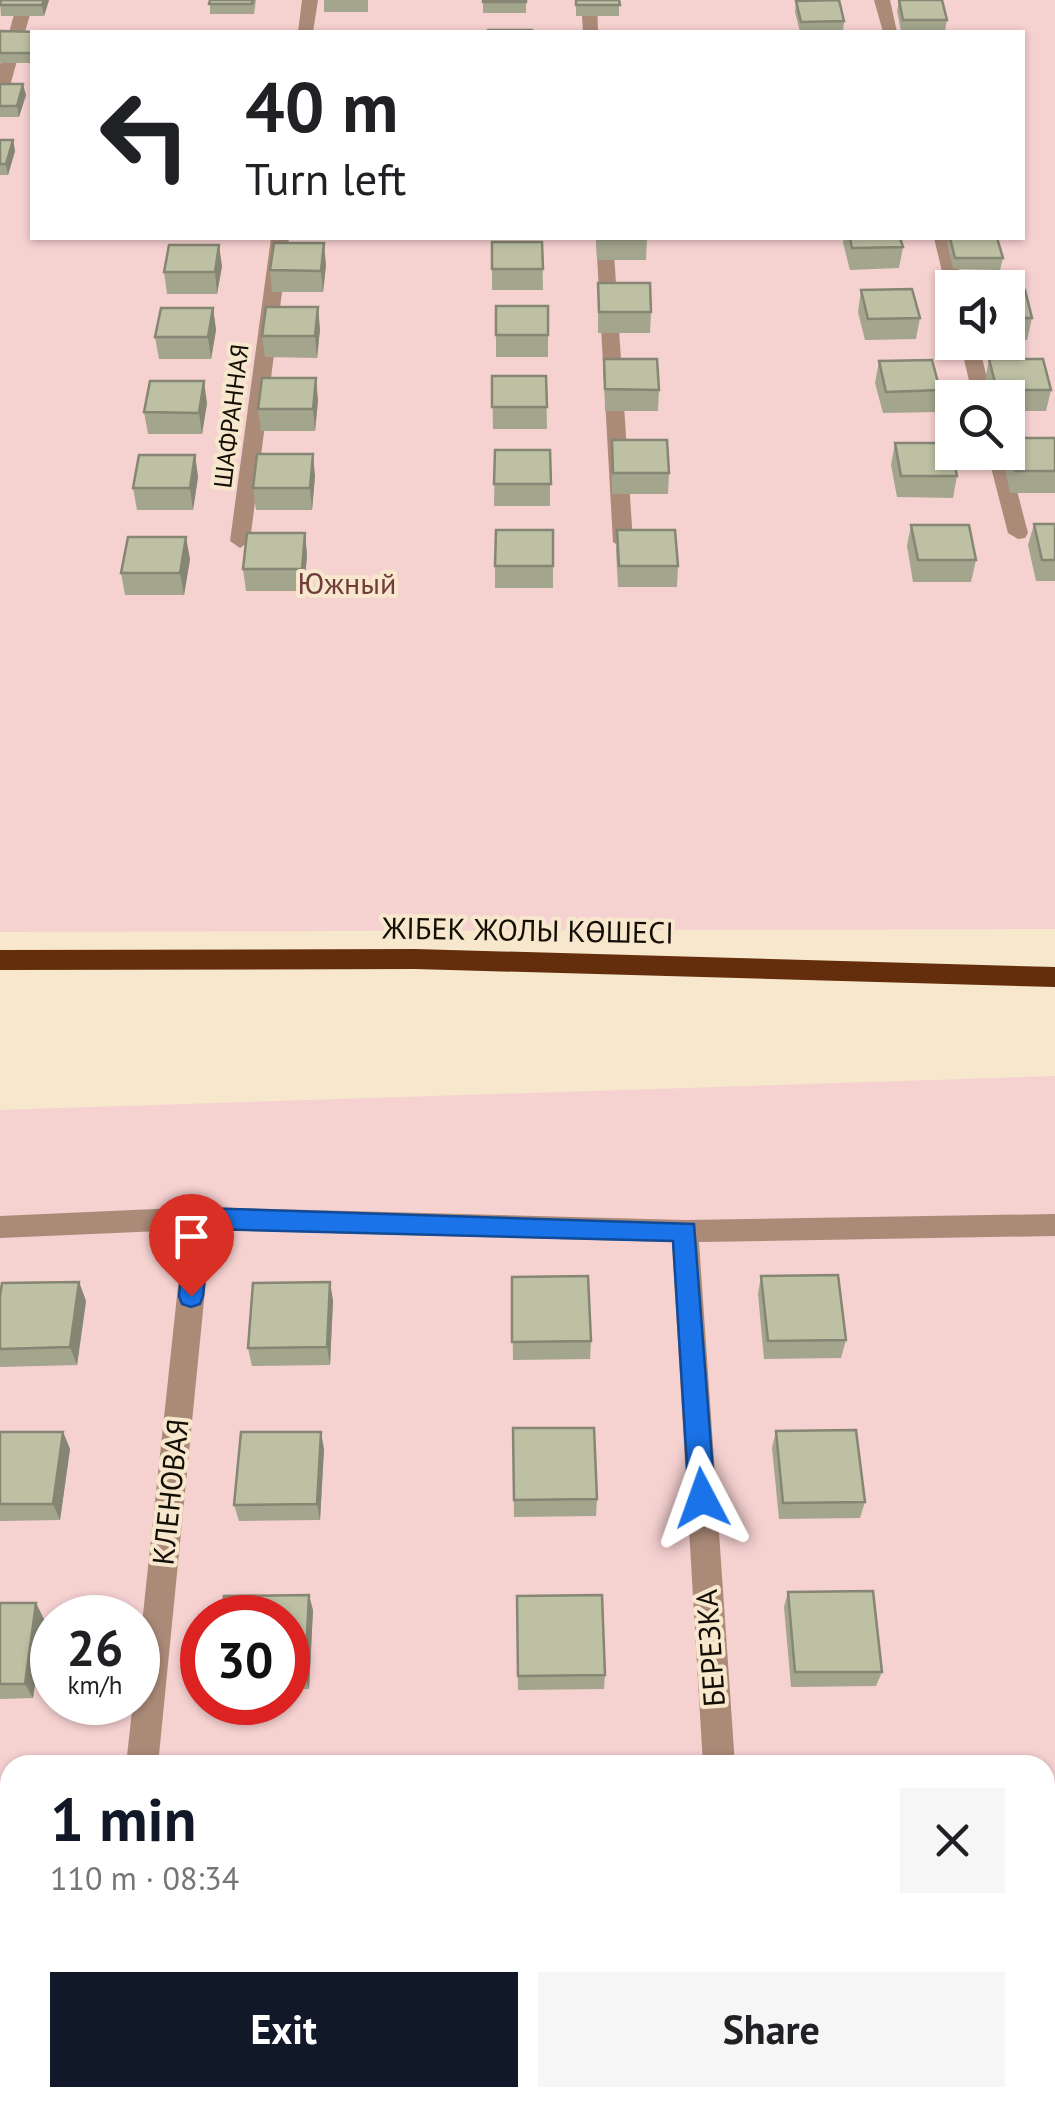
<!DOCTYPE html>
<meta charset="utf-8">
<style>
:root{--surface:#fff;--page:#f6f6f6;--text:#202124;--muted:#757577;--accent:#111827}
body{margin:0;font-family:"PT Sans",sans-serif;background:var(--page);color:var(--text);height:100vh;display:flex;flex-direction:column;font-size:38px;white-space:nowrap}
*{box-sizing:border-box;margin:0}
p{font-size:32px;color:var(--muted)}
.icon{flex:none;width:55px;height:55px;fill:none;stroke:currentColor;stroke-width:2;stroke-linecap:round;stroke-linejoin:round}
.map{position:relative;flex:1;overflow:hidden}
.drawer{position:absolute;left:0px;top:1755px;width:1055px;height:352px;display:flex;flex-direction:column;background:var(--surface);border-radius:30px 30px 0 0;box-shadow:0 2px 8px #0004}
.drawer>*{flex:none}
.guide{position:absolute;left:30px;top:30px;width:995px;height:210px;border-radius:0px;box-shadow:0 2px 8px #0004;background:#fff;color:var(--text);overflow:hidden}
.buttons{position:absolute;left:935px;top:270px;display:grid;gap:20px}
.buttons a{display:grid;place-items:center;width:90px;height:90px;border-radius:0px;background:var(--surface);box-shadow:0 2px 8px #0004;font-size:50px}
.speed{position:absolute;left:30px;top:1595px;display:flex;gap:20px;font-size:50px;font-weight:700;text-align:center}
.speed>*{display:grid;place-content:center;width:130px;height:130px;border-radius:50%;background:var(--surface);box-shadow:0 2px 8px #0004;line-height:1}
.speed small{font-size:25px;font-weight:400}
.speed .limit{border:15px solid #d22;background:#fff;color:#111}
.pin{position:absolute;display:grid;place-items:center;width:85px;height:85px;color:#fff;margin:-102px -42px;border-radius:50% 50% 50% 0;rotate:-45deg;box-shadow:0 0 10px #0007}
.pin .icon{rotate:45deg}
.me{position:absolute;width:110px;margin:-55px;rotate:356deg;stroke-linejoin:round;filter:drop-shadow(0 0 8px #0008)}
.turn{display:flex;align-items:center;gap:35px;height:210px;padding:0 50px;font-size:45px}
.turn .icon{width:130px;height:130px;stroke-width:2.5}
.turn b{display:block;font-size:70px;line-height:85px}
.round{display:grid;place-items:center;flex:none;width:105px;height:105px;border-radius:0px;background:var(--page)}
.summary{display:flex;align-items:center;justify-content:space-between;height:170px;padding:0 50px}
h1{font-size:60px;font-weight:700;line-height:75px;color:var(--accent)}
.cta{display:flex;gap:20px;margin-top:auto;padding:20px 50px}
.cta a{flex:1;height:115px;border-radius:0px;background:var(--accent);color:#fff;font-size:40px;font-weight:700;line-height:115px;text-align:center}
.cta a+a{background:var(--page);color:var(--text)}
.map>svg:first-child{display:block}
.green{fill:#f5d1d0;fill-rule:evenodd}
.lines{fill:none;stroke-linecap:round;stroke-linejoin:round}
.minor{fill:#ab8a78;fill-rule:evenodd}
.trunk{fill:#642e0c;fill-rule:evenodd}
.wall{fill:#a3a58d}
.shaded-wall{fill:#858673}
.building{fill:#bec0a4;stroke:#858673;stroke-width:2.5}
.route{fill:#1a73e8;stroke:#114b97;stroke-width:2.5}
.labels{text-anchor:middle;stroke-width:8;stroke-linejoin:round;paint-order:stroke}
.far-street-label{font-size:25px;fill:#130e06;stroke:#f7e7cd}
.park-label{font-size:30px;fill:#723b3c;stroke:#f7e7cd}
.street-label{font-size:30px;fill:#130e06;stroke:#f7e7cd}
</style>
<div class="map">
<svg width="1055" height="2106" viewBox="0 0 1055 2106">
<rect width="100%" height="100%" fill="#f7e7cd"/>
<g class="green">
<path d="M0,0H1055V929L0,932ZM32,32H1022V238H32ZM952,288H1008V342H952ZM952,398H1008V452H952Z"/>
<path d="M1055,1076V2106H0V1110ZM52,1618H138V1702H52ZM202,1618H288V1702H202ZM10,1765H1045V2098H10Z"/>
</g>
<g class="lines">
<g class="minor">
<polygon points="18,0 34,0 8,93 0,98 0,65"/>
<polygon points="302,0 318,0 313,32 298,32"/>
<polygon points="581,0 597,0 598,32 583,32"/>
<polygon points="874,0 890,0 897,32 883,32"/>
<polygon points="271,238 289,238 250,541 240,548 230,541"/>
<polygon points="596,238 613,238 633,542 623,549 613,542"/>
<polygon points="934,238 951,238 964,288 952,288 952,293 946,288"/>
<polygon points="960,342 978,342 992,398 973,398"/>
<polygon points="987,452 1007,452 1028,533 1025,538 1018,539 1008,533"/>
<polygon points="199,1207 685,1220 1055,1214 1055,1236 699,1242 735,1765 703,1765 672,1242 211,1230 158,1765 126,1765 133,1702 138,1702 138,1661 184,1230 0,1238 0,1216"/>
<polygon points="91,2098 125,2098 124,2106 90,2106"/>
<polygon points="723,2098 757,2098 758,2106 724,2106"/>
</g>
<polygon class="trunk" points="415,949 1055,967 1055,987 415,969 0,970 0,950"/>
</g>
<g class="wall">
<polygon points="49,0 44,16 1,16 0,2"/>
<polygon points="210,0 256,0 254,14 210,14"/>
<rect x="324" y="0" width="44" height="12"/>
<rect x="483" y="0" width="43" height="13"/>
<rect x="576" y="0" width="43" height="16"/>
<polygon points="899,0 947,20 945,31 901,31 897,11"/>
<polygon points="796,1 844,21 843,32 800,32 795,12"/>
<polygon points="0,31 32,32 32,63 0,63"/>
<polygon points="0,84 26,95 19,117 0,117"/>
<polygon points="0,140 13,140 15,151 8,175 0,175"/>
<polygon points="596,238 647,238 646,260 597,260"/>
<polygon points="844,238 900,238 903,247 899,268 850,270 843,243"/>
<polygon points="948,238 997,238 1003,258 1000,270 953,269 947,243"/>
<polygon points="492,242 542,242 543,290 492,290"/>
<polygon points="326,265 323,292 272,292 270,270"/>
<polygon points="222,266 217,294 167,294 164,272"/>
<polygon points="598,283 651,312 650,333 598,333"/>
<polygon points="861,290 920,318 916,339 865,340 858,312"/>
<polygon points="1008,290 1032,318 1027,340 1008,340"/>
<rect x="496" y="306" width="52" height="51"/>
<polygon points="213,308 216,330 211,359 159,359 155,337"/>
<polygon points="320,329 317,358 265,357 262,336"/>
<polygon points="604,359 659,390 658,411 605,411"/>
<polygon points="989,359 1051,390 1046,411 1008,411 1008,398 989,398 985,381"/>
<polygon points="879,361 940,390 936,412 883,413 875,383"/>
<polygon points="492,376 546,376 547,429 493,429"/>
<polygon points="318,400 315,431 261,431 258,409"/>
<polygon points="207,403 202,434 148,434 144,412"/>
<polygon points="1008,438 1055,438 1055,493 1010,493 1003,460 1004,452 1008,452"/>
<polygon points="612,440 669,473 668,494 612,494"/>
<polygon points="895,443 957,476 953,498 897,497 891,465"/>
<polygon points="495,450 550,450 550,506 494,506"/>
<polygon points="195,455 198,477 193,510 137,510 133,488"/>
<polygon points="315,476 312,510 256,510 253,488"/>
<polygon points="1034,524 1055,524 1055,581 1036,581 1028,545"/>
<polygon points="911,525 976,560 971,582 913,582 907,546"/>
<polygon points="553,530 553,588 495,588 495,566"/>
<polygon points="617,530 678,566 677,587 618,587 616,551"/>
<polygon points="305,533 307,555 304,591 246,591 243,569"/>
<polygon points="190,559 184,595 125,595 121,573"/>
<polygon points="761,1276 846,1340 841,1358 764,1359 758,1294"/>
<polygon points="512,1277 591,1341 590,1359 513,1360"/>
<polygon points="79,1282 86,1301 77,1365 0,1367 0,1296"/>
<polygon points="333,1300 330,1365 252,1366 248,1348"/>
<polygon points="513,1428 597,1499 596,1516 514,1517"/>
<polygon points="776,1431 865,1502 860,1518 779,1519 772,1448"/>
<polygon points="0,1432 63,1432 70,1449 60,1520 0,1521"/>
<polygon points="324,1449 320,1520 239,1521 234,1505"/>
<polygon points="788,1592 882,1672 876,1686 791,1687 784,1607"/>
<polygon points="517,1596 605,1675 604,1689 518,1690"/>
<polygon points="0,1603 44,1619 33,1698 0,1699"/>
<polygon points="313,1610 309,1689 288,1689 288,1618"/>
<polygon points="186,2098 287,2098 287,2101 190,2103"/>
<rect x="517" y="2098" width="96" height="3"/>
</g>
<g class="shaded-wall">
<polygon points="44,0 49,0 44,16 42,5"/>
<polygon points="23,84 26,95 19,117 17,106"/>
<polygon points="13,140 15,151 8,175 6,164"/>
<polygon points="324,243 326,265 323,292 321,271"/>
<polygon points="219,245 222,266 217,294 215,272"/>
<polygon points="318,307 320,329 317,358 315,336"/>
<polygon points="213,308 216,330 211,359 208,337"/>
<polygon points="316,378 318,400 315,431 313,409"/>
<polygon points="204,381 207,403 202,434 199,413"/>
<polygon points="313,454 315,476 312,510 310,488"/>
<polygon points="195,455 198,477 193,510 190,488"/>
<polygon points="305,533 307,555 304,591 302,569"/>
<polygon points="186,537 190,559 184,595 180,573"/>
<polygon points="79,1282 86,1301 77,1365 70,1347"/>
<polygon points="330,1282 333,1300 330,1365 327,1347"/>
<polygon points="63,1432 70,1449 60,1520 53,1504"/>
<polygon points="321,1432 324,1449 320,1520 317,1504"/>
<polygon points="309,1595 313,1610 309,1689 305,1675"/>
<polygon points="36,1603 44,1619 33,1698 25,1684"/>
<polygon points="8,1786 10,1788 10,1850 5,1888 0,1881 0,1846"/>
</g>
<g class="building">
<polygon points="1,0 44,0 42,5 0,5"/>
<polygon points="210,0 253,0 252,4 209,4"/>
<rect x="483" y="0" width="43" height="2"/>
<polygon points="576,0 619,0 620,5 576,5"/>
<polygon points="839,0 844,21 801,22 796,1"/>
<polygon points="899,0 942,0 947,20 903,20"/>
<rect x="488" y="30" width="44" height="2"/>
<polygon points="0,31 38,32 32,32 32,53 0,53"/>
<polygon points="0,84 23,84 17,106 0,106"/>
<polygon points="0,140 13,140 6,164 0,164"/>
<rect x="597" y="238" width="50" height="1"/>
<polygon points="850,238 900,238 903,247 852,248"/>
<polygon points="950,238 997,238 1003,258 955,258"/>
<polygon points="492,242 542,242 543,269 492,269"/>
<polygon points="274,243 324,243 321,271 270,270"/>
<polygon points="169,245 219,245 215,272 164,272"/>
<polygon points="598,283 650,283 651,312 599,312"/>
<polygon points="912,289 920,318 868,319 861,290"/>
<polygon points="1008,290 1025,290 1032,318 1008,318"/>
<rect x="496" y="306" width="52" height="29"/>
<polygon points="266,307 318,307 315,336 262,336"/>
<polygon points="161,308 213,308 208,337 155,337"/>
<polygon points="604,359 657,359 659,390 605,389"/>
<polygon points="989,359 1043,359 1051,390 997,390"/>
<polygon points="932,360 940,390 886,392 879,361"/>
<polygon points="492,376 546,376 547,407 492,407"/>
<polygon points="262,378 316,378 313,409 258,409"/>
<polygon points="150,381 204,381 199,413 144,412"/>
<polygon points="1008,438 1055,438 1055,471 1015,471"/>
<polygon points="612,440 667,440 669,473 613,473"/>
<polygon points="895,443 950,443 957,476 901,476"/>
<polygon points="495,450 550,450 551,484 494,484"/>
<polygon points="257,454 313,454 310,488 253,488"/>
<polygon points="139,455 195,455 190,488 133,488"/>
<polygon points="1034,524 1055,524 1055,560 1042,560"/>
<polygon points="911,525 969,525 976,560 918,560"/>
<polygon points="496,530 553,530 553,566 495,566"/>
<polygon points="617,530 675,530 678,566 619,566"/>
<polygon points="247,533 305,533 302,569 243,569"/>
<polygon points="128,537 186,537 180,573 121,573"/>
<polygon points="838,1275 846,1340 768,1341 761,1276"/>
<polygon points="588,1276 591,1341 512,1342 512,1277"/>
<polygon points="79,1282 70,1347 0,1349 0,1296 2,1283"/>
<polygon points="330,1282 327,1347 248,1348 253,1283"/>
<polygon points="513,1428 594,1428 597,1499 514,1500"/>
<polygon points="856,1430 865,1502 783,1503 776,1431"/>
<polygon points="0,1432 63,1432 53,1504 0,1504"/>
<polygon points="241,1432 321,1432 317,1504 234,1505"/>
<polygon points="873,1591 882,1672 795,1672 788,1592"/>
<polygon points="309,1595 305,1675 288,1675 288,1618 222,1618 224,1596"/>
<polygon points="602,1595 605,1675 518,1676 517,1596"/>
<polygon points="0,1603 36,1603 25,1684 0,1684"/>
<polygon points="0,1786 8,1786 0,1846"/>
</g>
<polygon class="route" points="199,1208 694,1224 715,1498 711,1507 702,1510 693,1507 689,1498 673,1241 210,1229 203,1296 200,1304 191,1307 182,1304 179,1296 187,1218 190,1211"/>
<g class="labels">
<g class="far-street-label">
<text transform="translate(231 416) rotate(-83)" y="9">ШАФРАННАЯ</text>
</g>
<g class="park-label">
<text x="347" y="594">Южный</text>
</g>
<g class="street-label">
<text transform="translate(528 931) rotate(1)" y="10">ЖІБЕК ЖОЛЫ КӨШЕСІ</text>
<text transform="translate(171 1492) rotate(-84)" y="10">КЛЕНОВАЯ</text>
<text transform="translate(711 1648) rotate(-94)" y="10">БЕРЕЗКА</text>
</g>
</g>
</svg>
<div class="buttons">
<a><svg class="icon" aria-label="sound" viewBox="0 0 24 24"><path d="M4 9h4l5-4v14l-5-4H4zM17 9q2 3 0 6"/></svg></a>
<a><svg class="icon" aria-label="search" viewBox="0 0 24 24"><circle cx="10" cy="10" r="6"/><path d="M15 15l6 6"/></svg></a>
</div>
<div class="speed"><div>26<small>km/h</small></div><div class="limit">30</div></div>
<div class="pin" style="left:191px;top:1296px;background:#d93025"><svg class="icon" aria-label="arrive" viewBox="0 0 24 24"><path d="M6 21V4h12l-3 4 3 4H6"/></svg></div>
<svg class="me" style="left:702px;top:1498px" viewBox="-20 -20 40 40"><path d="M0-17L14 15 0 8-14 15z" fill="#1a73e8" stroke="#fff" stroke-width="4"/></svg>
<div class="guide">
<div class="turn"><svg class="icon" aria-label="left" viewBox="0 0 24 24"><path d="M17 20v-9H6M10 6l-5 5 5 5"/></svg><div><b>40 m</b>Turn left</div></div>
</div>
<section class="drawer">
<div class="summary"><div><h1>1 min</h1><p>110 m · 08:34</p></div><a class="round"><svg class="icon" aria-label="close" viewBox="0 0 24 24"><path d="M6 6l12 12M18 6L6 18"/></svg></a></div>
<div class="cta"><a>Exit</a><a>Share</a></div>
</section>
</div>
